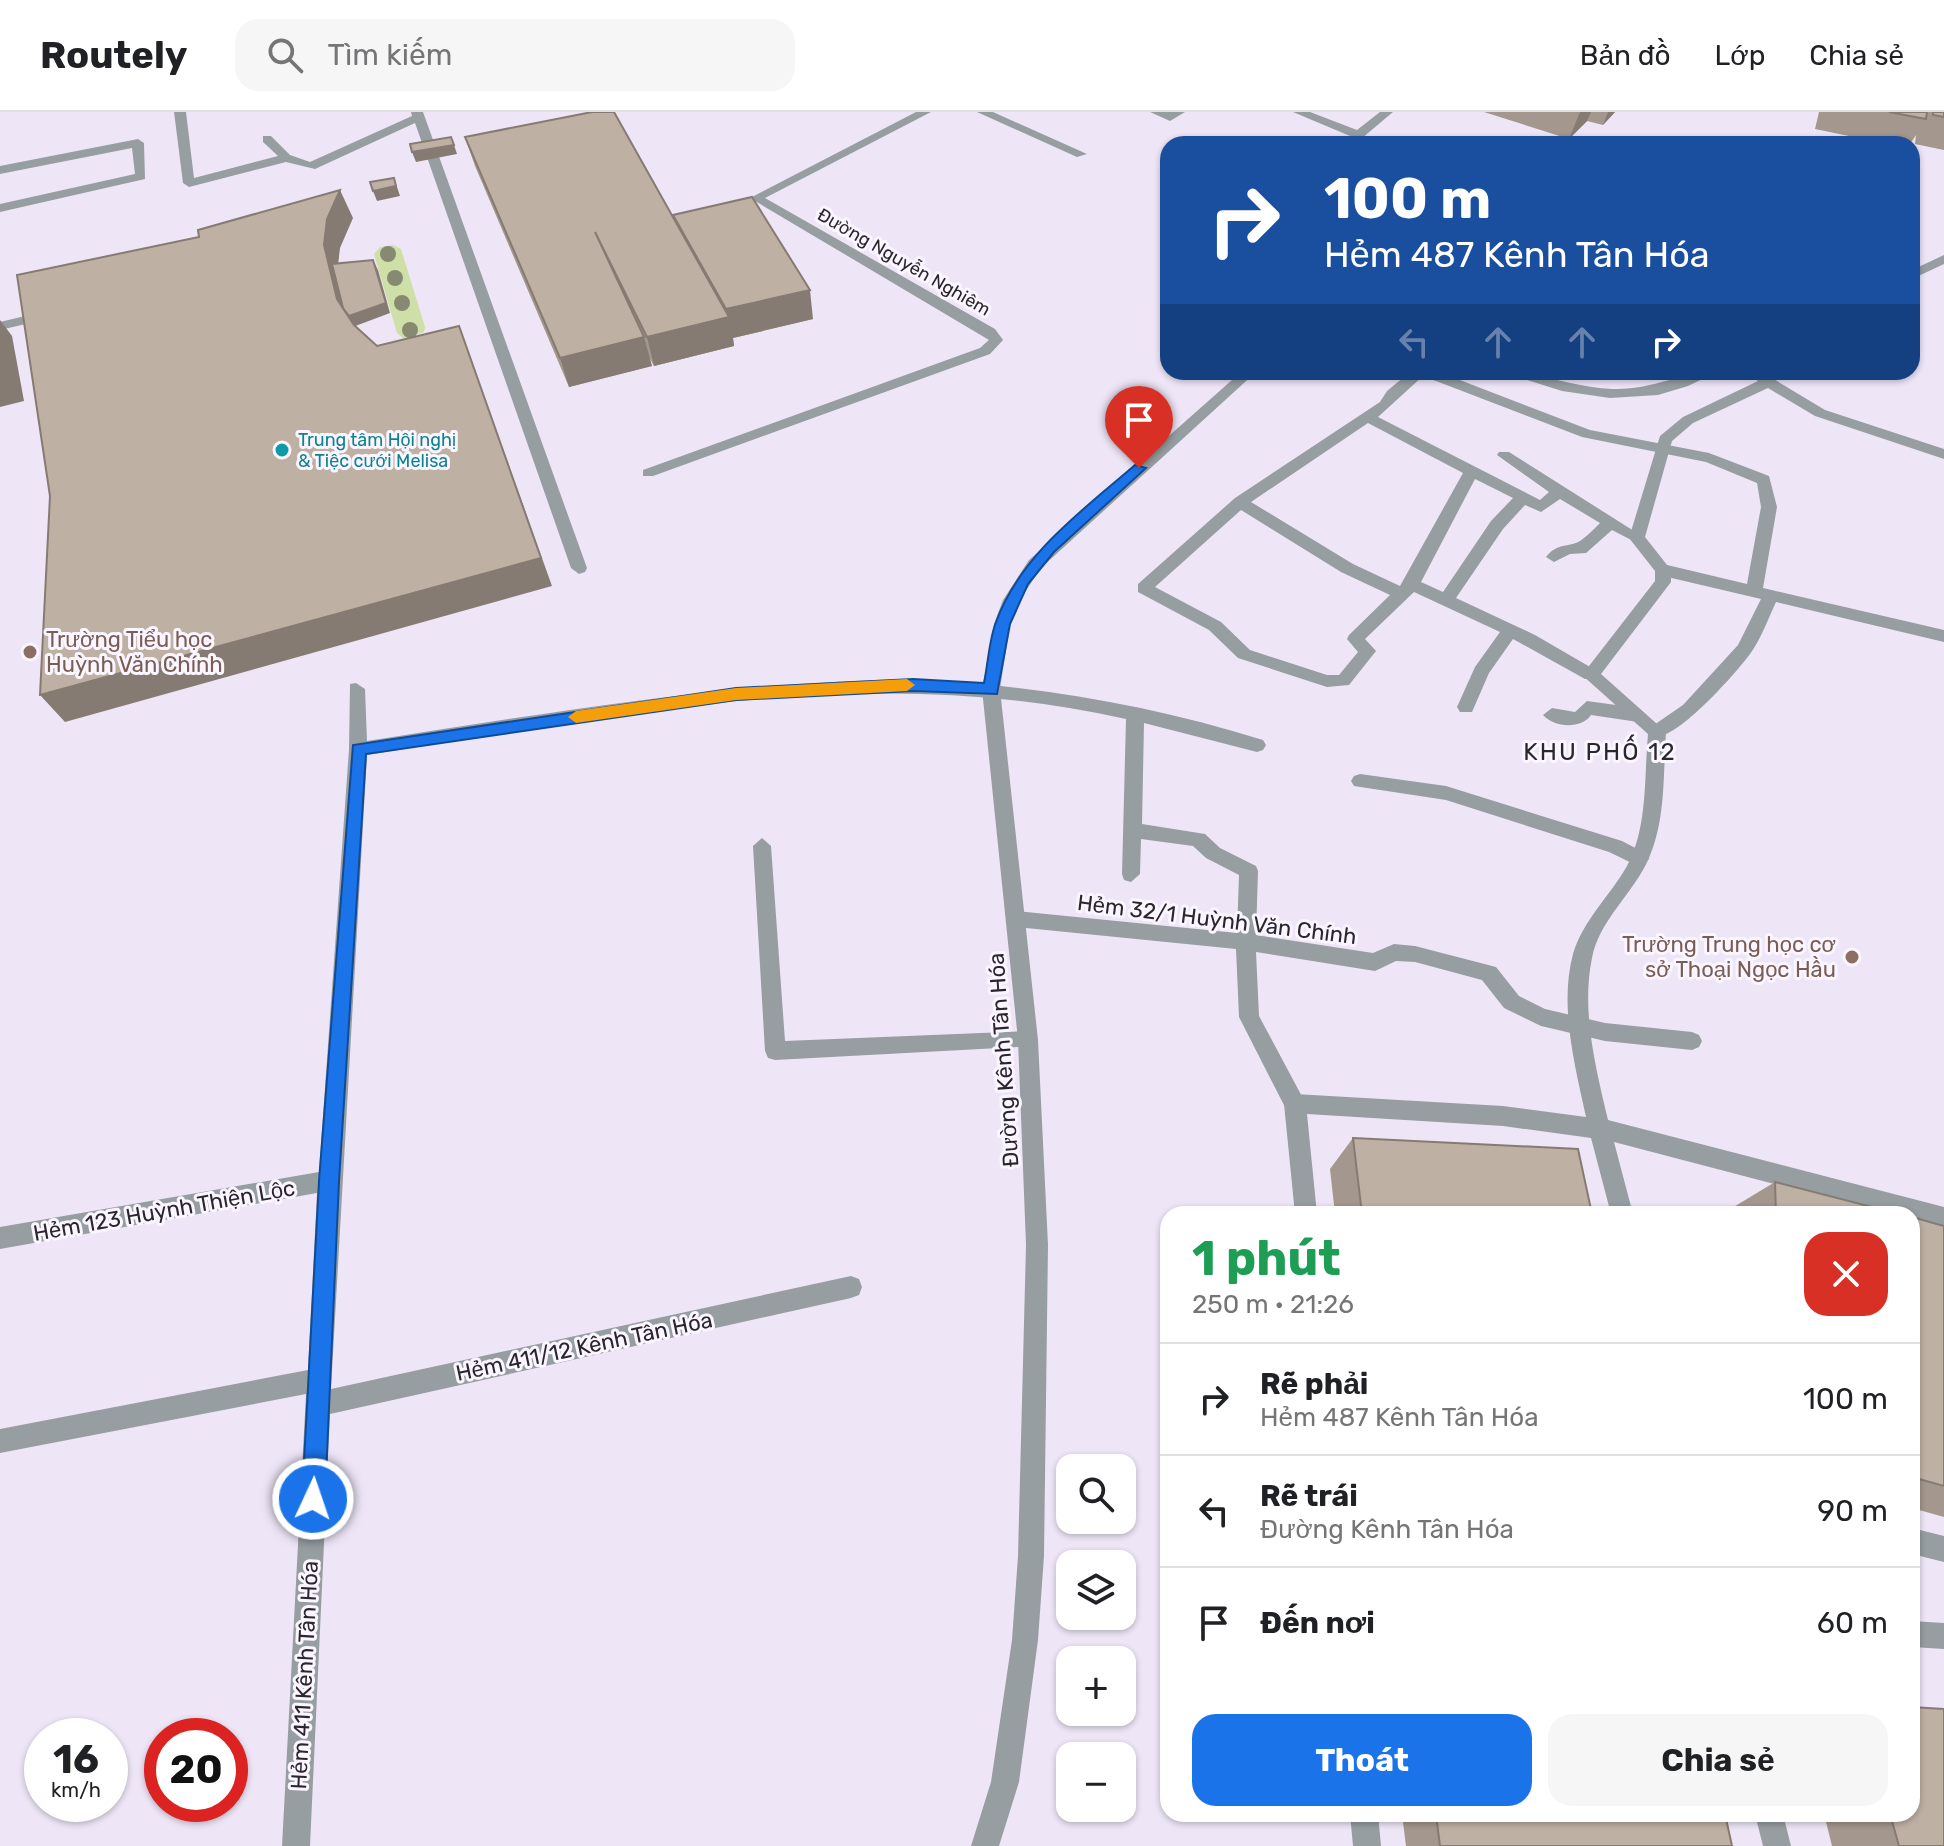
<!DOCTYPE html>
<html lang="vi">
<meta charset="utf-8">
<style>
:root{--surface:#fff;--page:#f6f6f6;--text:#202124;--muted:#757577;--line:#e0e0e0;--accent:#1a73e8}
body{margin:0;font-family:Rubik,sans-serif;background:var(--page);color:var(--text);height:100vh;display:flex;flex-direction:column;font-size:30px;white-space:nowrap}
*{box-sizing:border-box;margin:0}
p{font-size:26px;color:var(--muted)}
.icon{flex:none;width:44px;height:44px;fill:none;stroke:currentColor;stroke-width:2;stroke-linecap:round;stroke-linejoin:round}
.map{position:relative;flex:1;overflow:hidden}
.sheet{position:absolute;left:1160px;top:1094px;width:760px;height:616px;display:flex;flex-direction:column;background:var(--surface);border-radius:24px;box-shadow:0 2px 6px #0004}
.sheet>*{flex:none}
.hud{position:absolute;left:1160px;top:24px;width:760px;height:244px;border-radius:24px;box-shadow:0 2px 6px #0004;background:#1a4fa0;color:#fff;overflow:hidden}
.buttons{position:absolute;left:1056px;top:1342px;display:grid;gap:16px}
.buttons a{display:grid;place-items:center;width:80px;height:80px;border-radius:16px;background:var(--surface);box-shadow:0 2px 6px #0004;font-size:40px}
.speed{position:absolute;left:24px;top:1606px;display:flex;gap:16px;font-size:40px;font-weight:700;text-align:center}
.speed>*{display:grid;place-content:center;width:104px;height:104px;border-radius:50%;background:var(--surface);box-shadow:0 2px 6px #0004;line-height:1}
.speed small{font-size:20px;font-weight:400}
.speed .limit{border:12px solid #d22;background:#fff;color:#111}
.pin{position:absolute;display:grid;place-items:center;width:68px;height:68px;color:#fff;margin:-82px -34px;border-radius:50% 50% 50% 0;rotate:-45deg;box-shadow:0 0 8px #0007}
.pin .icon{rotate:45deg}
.me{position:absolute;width:88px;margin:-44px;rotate:3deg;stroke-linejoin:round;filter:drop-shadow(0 0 6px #0008)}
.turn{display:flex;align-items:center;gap:28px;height:168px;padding:0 32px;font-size:36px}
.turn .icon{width:104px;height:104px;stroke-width:2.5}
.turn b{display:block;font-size:56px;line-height:68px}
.lanes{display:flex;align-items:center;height:76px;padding:0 32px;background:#0003;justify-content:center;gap:40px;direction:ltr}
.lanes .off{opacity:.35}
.round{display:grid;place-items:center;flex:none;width:84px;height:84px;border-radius:24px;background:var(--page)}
.overview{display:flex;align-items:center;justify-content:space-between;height:136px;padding:0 32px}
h1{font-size:48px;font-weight:700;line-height:60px;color:#1e9e55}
.cta{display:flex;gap:16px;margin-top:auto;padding:16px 32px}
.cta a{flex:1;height:92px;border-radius:24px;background:var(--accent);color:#fff;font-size:32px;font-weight:700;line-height:92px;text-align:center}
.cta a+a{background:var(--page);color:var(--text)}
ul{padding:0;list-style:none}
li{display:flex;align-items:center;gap:24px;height:112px;padding:0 32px;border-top:2px solid var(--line)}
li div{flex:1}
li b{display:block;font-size:30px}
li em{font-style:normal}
header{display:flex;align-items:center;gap:48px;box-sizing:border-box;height:112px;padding:0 40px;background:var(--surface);border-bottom:2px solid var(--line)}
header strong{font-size:38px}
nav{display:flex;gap:44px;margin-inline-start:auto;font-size:28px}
.search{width:560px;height:72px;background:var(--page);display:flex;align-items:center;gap:20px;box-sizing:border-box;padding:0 28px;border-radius:24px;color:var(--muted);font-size:30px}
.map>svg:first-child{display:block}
.green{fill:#cee0a8}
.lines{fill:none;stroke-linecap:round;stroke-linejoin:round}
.service{fill:#969ea2;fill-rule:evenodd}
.minor{fill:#969ea2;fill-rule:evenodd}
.tertiary{fill:#969ea2;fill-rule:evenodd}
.tree{fill:#868a72}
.wall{fill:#a4978d}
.shaded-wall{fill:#867b73}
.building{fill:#bfb0a4;stroke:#867b73;stroke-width:2}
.route{fill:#1a73e8;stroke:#114b97;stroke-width:2}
.slow{fill:#f59e0b}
.culture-dot{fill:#0f9aa8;stroke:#faf5ff;stroke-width:3}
.education-dot{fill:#8d6e63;stroke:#faf5ff;stroke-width:3}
.labels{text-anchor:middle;stroke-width:6;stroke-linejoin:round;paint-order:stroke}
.far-street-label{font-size:18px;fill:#29262c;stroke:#faf5ff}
.far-culture-label{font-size:18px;fill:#0d838f;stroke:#faf5ff;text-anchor:start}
.education-label{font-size:22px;fill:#785e54;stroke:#faf5ff;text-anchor:start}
.street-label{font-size:22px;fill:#29262c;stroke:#faf5ff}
.neighbourhood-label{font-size:24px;letter-spacing:2px;fill:#29262c;stroke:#faf5ff}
</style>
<header>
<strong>Routely</strong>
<div class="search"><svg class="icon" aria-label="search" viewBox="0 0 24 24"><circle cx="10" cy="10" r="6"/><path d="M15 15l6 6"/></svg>Tìm kiếm</div>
<nav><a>Bản đồ</a><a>Lớp</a><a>Chia sẻ</a></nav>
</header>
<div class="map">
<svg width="1944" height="1734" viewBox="0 0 1944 1734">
<rect width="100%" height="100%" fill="#eee6f7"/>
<polygon class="green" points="393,133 401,137 425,215 424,220 404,227 397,221 374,142 380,135"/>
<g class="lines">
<g class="service">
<polygon points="174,0 186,0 194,66 278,44 263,30 263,24 271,24 290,43 310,50 412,4 411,0 423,0 587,456 585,460 579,462 571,456 415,11 315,57 286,50 189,75 183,71"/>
<polygon points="977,0 993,0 1087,42 1077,45"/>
<polygon points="1150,0 1185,0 1170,9"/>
<polygon points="1293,0 1310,0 1357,18 1380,0 1393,0 1355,32 1344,30 1350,24"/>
<polygon points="138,27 144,31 145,67 0,100 0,92 135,62 132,36 0,62 0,54"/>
<polygon points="25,204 32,208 30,211 0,218 0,210"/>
<path d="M1410,260H1439L1590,318L1709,341L1769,364L1777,395L1763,476L1944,518V530L1776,490C1768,507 1761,527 1750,542C1736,561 1674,632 1651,625L1648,620L1651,615L1683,593L1738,533L1761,487L1663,464L1655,458L1663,452L1747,472L1761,395L1757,371L1706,350L1582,325L1423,264L1378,305L1540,388L1549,380L1497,343L1499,340H1509L1645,426L1637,431L1612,418L1586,441L1570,442L1554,450L1546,445C1558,430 1568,436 1580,429C1587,424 1594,417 1600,411L1560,387L1541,400L1525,393L1503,417L1456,486L1535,523L1597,559V567H1585L1513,527L1489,561L1472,600H1460L1457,595L1475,555L1500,520L1414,480L1365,527L1376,539L1349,573L1327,575L1238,546L1209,518L1138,480V472L1235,386L1380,290L1387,279ZM1368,311L1463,361L1400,474L1353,452L1251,390ZM1475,367L1513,386L1491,409L1443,480L1421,470ZM1241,398L1341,460L1390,483L1349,523L1347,527L1358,540L1339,563H1327L1250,538L1221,510L1155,475Z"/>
<path d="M912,567C1031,573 1149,592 1263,628L1266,633L1263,638L1257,640L1144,611L1142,712L1205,722L1220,736L1256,754L1258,759L1256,823L1373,841L1394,832L1415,834L1496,855L1519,884L1545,897L1605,911L1692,920L1699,923L1702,929L1699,935L1692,938L1605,929L1541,914L1504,896L1482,868L1415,850L1396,849L1375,859L1256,840L1259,904L1306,992L1303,999L1295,1002L1287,999L1239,905L1236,837L1016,815L1009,813L1006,807L1009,801L1016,799L1237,821L1239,763L1206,746L1193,734L1141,727L1140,762L1131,770L1124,768L1122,762L1126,607C871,549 620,603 367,643L331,1277L851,1164L859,1167L862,1175L859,1183L851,1186L330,1302L310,1734H282L306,1282L0,1341V1317L308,1258L317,1081L0,1137V1115L319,1060L349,637L350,572L356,571L365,577L367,629C548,601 728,570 912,567Z"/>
<path d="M1587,589L1638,596L1647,603L1638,610L1591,603C1582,617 1554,616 1543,603L1552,596L1575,600Z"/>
<polygon points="1360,662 1446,674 1622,729 1647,742 1649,747 1640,755 1609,740 1446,688 1354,674 1351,669 1354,664"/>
<polygon points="762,726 771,734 785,929 1028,919 1035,922 1038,928 1035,934 775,948 768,946 765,939 753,734"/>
</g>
<g class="minor">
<polygon points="916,0 931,0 765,86 995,217 1003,228 990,242 653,364 643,364 643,358 980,236 989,228 750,86"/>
<path d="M1745,260H1762L1825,298L1944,337V347L1815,304L1768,276L1693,311L1672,329L1645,425L1671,458V470L1601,562L1666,620C1663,662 1666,707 1649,746C1634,781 1599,808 1592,846C1581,899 1596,957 1608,1008L1944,1095V1117L1912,1108V1102H1888L1614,1030L1633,1102H1611L1591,1026L1503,1014L1307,1002L1317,1102H1295L1284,992L1287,985L1295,982L1503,994L1586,1005C1575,954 1559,894 1573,842C1583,808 1610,784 1627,754C1648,715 1644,665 1648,622L1582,563L1655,469V459L1629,426L1660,324L1683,305L1758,269Z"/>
<polygon points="1912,1416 1944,1424 1944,1450 1912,1442"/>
<polygon points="1912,1509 1944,1511 1944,1537 1912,1535"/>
<polygon points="1350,1702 1378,1702 1381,1734 1353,1734"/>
<polygon points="1755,1702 1783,1702 1791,1734 1763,1734"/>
</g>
<g class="tertiary">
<polygon points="1944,143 1944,152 1912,167 1912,158"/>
<polygon points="1241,260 1256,260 1041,456 1019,489 1010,512 1000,577 1038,928 1048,1133 1044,1444 1038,1528 1019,1670 999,1734 971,1734 991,1670 1012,1528 1018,1444 1026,1133 1018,928 982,577 994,512 1003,488 1029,448"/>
<path d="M1502,260C1540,260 1575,276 1613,277C1652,278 1682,260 1717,260L1688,274L1658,283L1610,286L1562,279Z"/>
</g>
</g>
<g class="tree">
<circle cx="388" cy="142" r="8"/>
<circle cx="395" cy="166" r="8"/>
<circle cx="402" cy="191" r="8"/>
<circle cx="410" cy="218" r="8"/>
</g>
<g class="wall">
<polygon points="1484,0 1615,0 1603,13 1587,9 1569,27"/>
<polygon points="1819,0 1944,0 1944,38 1915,32 1916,23 1910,32 1888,32 1815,17"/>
<polygon points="465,25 674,108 673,103 813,207 733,226 734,234 654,254 649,245 652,254 569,275 475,54"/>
<polygon points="1353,1026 1592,1102 1335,1102 1330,1057"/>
<polygon points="1775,1070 1899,1102 1727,1102 1727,1099"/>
<polygon points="1912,1105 1944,1114 1944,1405 1912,1396"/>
<polygon points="1402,1702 1725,1702 1732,1734 1406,1734"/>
<polygon points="1824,1702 1912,1702 1944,1734 1832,1734"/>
</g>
<g class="shaded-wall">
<polygon points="1580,0 1591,0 1587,9 1569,27"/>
<polygon points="1608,0 1615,0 1603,13"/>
<polygon points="454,33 457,42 416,50 412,40"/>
<polygon points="394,66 400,84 377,89 373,79"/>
<polygon points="340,78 353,106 340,136 337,162 373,148 378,158 390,201 350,216 337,187 324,133 327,107"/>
<polygon points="810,178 813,207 733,226 734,234 654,254 647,225 728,205 726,197"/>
<polygon points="0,208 12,224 24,289 0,295"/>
<polygon points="459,214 552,474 65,610 40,583"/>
<polygon points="644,225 652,254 569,275 560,246"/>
</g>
<g class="building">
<polygon points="592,0 614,0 729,205 647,225 595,120 644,225 560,246 465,25"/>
<polygon points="1889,0 1927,0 1926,7"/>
<polygon points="1933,0 1944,0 1944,5 1933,3"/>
<polygon points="451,25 454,33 412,40 410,32"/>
<polygon points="394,66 396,74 373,79 370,70"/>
<polygon points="340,78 327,107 324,133 337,187 354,213 377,234 459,214 541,446 40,583 50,384 17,163 199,125 198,118"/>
<polygon points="752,85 810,178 726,197 673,103"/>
<polygon points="373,148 386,191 349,204 343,196 332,152"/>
<polygon points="1353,1026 1578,1037 1592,1102 1362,1102"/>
<polygon points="1775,1070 1899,1102 1776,1102"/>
<polygon points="1912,1105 1944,1114 1944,1374 1912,1365"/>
<polygon points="1912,1595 1944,1597 1944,1734 1899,1734 1890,1702 1912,1702"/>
<polygon points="1436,1702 1725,1702 1732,1734 1440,1734"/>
</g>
<path class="route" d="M1135,353L1146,356L1054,440L1028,472L1010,512L997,582L913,579L736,588L366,642L339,1069L325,1387L321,1395L313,1398L305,1395L302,1387L319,1069L353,633L736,576L913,567L984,571C988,552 989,528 996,510C1021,442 1082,399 1135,353Z"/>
<polygon class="slow" points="907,567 915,573 907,579 736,588 576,611 568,605 576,599 736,576"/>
<circle class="culture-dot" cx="282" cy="338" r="8"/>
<g class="education-dot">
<circle cx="30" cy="540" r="8"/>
<circle cx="1852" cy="845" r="8"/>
</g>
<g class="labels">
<g class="far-street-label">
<text transform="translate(904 150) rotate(30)" y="6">Đường Nguyễn Nghiêm</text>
</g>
<g class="far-culture-label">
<text x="298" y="334">Trung tâm Hội nghị<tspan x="298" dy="21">&amp; Tiệc cưới Melisa</tspan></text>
</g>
<g class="education-label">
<text x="46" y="535">Trường Tiểu học<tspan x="46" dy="25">Huỳnh Văn Chính</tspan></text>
<text x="1836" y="840" text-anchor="end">Trường Trung học cơ<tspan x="1836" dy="25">sở Thoại Ngọc Hầu</tspan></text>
</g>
<g class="street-label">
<text transform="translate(1217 807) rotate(7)" y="8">Hẻm 32/1 Huỳnh Văn Chính</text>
<text transform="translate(1003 948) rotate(-94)" y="8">Đường Kênh Tân Hóa</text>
<text transform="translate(164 1098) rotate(-10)" y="8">Hẻm 123 Huỳnh Thiện Lộc</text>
<text transform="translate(584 1234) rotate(-12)" y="8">Hẻm 411/12 Kênh Tân Hóa</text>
<text transform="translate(304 1563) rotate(-87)" y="8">Hẻm 411 Kênh Tân Hóa</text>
</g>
<g class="neighbourhood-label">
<text x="1600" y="648">KHU PHỐ 12</text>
</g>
</g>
</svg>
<div class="buttons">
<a><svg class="icon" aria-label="search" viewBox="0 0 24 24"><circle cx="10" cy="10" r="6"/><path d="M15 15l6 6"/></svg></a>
<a><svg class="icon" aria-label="layers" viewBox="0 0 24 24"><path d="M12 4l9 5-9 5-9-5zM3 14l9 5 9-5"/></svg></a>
<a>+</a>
<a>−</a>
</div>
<div class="speed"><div>16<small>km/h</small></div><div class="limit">20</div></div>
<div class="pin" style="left:1139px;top:356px;background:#d93025"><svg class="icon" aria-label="arrive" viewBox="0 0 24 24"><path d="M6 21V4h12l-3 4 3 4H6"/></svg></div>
<svg class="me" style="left:313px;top:1387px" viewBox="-20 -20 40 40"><circle r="17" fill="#1a73e8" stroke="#fff" stroke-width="3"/><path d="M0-11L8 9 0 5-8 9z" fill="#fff"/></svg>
<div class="hud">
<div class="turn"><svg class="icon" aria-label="right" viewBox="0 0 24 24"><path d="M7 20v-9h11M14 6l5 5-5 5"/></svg><div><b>100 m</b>Hẻm 487 Kênh Tân Hóa</div></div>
<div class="lanes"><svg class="icon off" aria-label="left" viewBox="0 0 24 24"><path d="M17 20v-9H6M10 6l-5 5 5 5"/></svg><svg class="icon off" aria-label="ahead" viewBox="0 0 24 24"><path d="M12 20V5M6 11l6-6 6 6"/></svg><svg class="icon off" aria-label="ahead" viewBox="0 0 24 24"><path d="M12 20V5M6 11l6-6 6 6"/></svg><svg class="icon" aria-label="right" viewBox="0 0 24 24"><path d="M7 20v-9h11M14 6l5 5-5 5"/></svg></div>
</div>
<section class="sheet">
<div class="overview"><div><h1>1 phút</h1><p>250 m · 21:26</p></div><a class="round" style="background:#d93025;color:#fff"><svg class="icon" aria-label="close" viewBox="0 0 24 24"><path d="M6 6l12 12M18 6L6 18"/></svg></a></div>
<ul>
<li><svg class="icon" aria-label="right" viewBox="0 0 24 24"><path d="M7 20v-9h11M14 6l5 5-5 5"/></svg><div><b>Rẽ phải</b><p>Hẻm 487 Kênh Tân Hóa</p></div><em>100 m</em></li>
<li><svg class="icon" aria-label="left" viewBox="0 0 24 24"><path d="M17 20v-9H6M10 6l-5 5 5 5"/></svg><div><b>Rẽ trái</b><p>Đường Kênh Tân Hóa</p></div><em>90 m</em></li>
<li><svg class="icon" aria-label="arrive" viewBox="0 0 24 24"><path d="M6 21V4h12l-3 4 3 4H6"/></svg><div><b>Đến nơi</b></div><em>60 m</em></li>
</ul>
<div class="cta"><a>Thoát</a><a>Chia sẻ</a></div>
</section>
</div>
